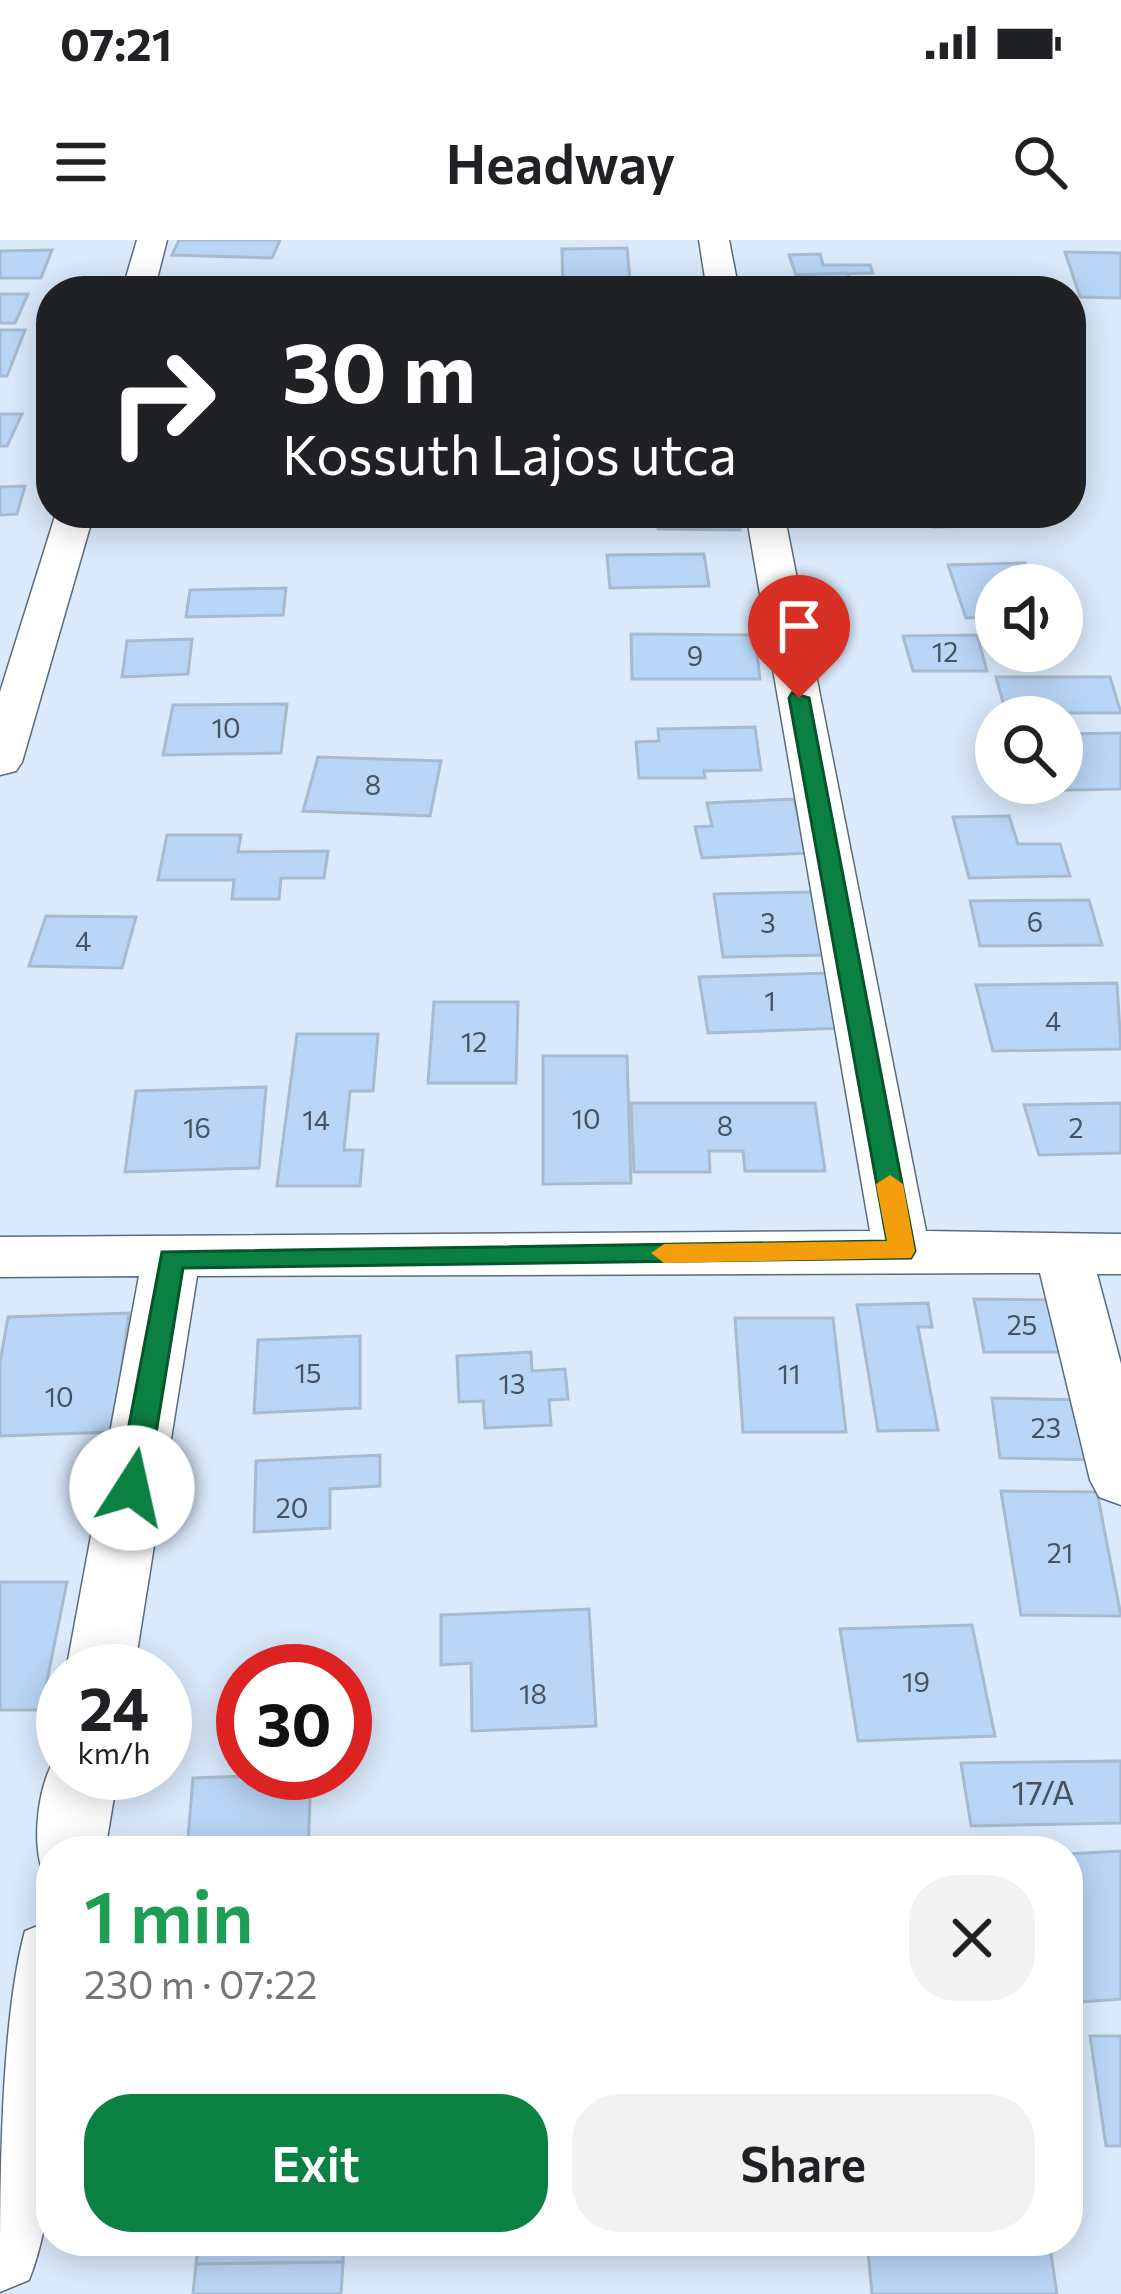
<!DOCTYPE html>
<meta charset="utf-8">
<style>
:root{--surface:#fff;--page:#f2f2f2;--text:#202124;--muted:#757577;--accent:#0b8043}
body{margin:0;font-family:Commissioner,sans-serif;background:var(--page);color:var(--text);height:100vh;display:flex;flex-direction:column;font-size:45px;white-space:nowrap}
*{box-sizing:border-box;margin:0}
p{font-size:39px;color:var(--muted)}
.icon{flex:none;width:66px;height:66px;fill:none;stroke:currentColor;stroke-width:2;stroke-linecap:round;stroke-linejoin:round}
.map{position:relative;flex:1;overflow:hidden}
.details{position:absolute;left:36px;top:1596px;width:1047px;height:420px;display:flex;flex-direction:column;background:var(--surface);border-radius:48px;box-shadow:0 6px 30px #0003}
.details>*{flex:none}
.guide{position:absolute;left:36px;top:36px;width:1050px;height:252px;border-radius:48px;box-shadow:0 6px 30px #0003;background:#202124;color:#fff;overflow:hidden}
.tools{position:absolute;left:975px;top:324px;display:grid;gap:24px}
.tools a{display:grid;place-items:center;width:108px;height:108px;border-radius:50%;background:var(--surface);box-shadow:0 6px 30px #0003;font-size:60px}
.speed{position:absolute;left:36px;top:1404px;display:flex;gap:24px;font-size:60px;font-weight:700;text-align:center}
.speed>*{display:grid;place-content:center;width:156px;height:156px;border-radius:50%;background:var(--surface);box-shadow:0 6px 30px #0003;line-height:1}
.speed small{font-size:30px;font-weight:400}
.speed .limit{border:18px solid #d22;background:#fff;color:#111}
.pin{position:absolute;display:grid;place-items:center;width:102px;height:102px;color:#fff;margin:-123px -51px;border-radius:50% 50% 50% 0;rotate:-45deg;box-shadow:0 0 12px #0007}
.pin .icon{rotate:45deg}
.me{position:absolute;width:132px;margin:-66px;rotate:10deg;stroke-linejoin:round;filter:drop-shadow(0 0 9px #0008)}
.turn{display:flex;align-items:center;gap:42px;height:252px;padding:0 48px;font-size:54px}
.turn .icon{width:156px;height:156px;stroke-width:2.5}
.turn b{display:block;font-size:84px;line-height:102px}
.round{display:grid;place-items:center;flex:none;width:126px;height:126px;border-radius:48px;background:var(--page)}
.summary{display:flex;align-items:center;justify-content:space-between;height:204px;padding:0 48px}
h1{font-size:72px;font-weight:600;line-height:90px;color:#1e9e55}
.primary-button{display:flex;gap:24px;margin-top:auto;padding:24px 48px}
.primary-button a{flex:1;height:138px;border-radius:48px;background:var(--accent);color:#fff;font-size:48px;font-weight:600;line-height:138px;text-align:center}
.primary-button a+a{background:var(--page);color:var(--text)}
.status{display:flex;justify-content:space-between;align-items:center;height:84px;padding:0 60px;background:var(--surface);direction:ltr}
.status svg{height:33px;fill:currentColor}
header{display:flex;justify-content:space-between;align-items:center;height:156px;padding:0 48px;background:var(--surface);font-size:54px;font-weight:600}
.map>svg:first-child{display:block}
.building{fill:#b9d6f6;stroke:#a7bacf;stroke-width:3}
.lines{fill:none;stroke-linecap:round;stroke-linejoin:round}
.street-casing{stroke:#5a6b7d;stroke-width:3}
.street{fill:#fff;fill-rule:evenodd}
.route{fill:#0b8043;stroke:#07532c;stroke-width:3}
.slow{fill:#f59e0b}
.labels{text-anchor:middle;stroke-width:12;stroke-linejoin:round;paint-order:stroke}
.number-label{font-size:27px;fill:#465260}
.near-number-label{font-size:33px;fill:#465260}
</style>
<div class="status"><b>07:21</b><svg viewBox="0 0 49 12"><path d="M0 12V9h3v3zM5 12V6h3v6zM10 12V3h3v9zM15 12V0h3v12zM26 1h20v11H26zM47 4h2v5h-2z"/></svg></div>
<header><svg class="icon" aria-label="menu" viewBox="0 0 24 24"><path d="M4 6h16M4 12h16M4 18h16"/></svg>Headway<svg class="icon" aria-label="search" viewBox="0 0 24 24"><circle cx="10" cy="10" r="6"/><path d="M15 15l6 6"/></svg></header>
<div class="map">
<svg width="1121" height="2054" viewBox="0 0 1121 2054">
<rect width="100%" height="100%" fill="#daeafb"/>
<g class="building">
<polygon points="179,0 280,0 272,18 172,15"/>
<polygon points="627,8 631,51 563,51 562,9"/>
<polygon points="52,10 41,38 0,38 0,11"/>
<polygon points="1065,12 1121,13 1121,58 1080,57"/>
<polygon points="820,14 823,25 870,25 873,33 796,35 789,15"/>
<polygon points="847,33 855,51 802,48 796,35"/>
<polygon points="0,54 28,54 15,83 0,83"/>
<polygon points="0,90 25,90 7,136 0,136"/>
<polygon points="0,174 22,174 7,206 0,206"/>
<polygon points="25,246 17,274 0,275 0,247"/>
<polygon points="657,273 739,273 740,290 658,289"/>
<polygon points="928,273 981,273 985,286 933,287"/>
<polygon points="704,314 709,346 610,348 607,315"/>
<polygon points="1025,323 1033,345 996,345 996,377 966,378 948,325"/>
<polygon points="286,348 283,375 186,377 190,350"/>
<polygon points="631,394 755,395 760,439 632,439"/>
<polygon points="977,395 987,431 913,431 903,396"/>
<polygon points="192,399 188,434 122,437 127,401"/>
<polygon points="996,437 1110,437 1121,473 1006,473"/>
<polygon points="287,464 281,513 163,515 173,465"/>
<polygon points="755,487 761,530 704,531 705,538 639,538 636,502 659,501 658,489"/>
<polygon points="1121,493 1121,549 1018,551 1016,543 1062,543 1062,494"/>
<polygon points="318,517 441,521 430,576 303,571"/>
<polygon points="794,559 808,613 702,618 695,587 712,586 707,563"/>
<polygon points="1009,576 1018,604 1060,604 1070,636 969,638 953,577"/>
<polygon points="167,595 241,595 238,612 328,611 324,638 281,638 279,659 232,659 234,640 158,640"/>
<polygon points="812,652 824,715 723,717 714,654"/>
<polygon points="1089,660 1102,705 980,706 970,661"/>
<polygon points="46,676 136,677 122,728 29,726"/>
<polygon points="831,733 844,788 708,793 699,737"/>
<polygon points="1117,743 1121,809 993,811 976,745"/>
<polygon points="434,762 518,762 516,843 428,843"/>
<polygon points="297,794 378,794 373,851 350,851 344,910 363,910 360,946 277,946"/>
<polygon points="543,816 627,816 631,943 543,944"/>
<polygon points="266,847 259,928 125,932 136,851"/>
<polygon points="631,863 815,863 825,931 745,931 743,911 709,911 710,932 634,932"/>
<polygon points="1121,863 1121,913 1039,915 1024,865"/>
<polygon points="974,1059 1060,1060 1071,1112 984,1112"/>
<polygon points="928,1063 932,1087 918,1087 938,1190 878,1191 857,1065"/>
<polygon points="129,1073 113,1192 0,1196 0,1123 8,1077"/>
<polygon points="735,1078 833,1078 846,1192 743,1192"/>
<polygon points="360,1096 360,1168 254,1173 258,1100"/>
<polygon points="531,1112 532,1131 565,1129 568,1159 549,1160 551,1185 485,1188 483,1161 459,1162 457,1116"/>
<polygon points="992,1158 1091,1160 1103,1220 1000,1218"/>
<polygon points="380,1215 380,1246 330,1249 330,1288 254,1292 256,1221"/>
<polygon points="1001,1251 1097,1252 1121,1376 1021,1375"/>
<polygon points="0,1342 67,1342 41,1470 0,1470"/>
<polygon points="589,1369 596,1486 472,1491 471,1423 441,1425 441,1375"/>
<polygon points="972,1385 995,1496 858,1501 840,1389"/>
<polygon points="1121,1521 1121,1583 971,1586 961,1523"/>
<polygon points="311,1534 308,1611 187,1611 193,1538"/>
<polygon points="1121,1611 1121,1759 1068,1763 1068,1614"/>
<polygon points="1090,1796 1121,1796 1121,1906 1106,1906"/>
<polygon points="199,2001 343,2001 343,2022 196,2024"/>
<polygon points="867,2001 1049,2001 1057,2054 872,2054"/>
<polygon points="343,2022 341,2054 193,2054 196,2024"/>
</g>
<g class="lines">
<defs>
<g id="street">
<polygon points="137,0 167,0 154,51 122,51"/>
<polygon points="699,0 729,0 739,51 707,51"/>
<polygon points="56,273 94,273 22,522 16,531 0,535 0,452"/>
<polygon points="746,273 784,273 926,991 1121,994 1121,1034 1097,1034 1121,1124 1121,1265 1099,1257 1090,1240 1040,1033 197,1036 134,1431 66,1431 139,1036 0,1037 0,997 870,991"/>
<path d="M63,1509V1533H118L105,1611H51V1637L44,1634C30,1605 38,1532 63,1509Z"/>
<path d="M51,1681C51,1784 67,1948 29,2040L0,2052C0,1948 0,1784 25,1691Z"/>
</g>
</defs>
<use href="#street" class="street-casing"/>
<use href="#street" class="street"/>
</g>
<polygon class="route" points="792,453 809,458 915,1011 911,1018 183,1028 147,1248 143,1256 121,1256 117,1248 162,1012 887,1001 789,458"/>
<polygon class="slow" points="890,935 903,944 915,1011 911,1018 664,1023 651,1013 664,1004 887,1001 876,944"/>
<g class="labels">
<g class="number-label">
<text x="945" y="422">12</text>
<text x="695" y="426">9</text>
<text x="226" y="498">10</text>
<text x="373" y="555">8</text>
<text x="1035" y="692">6</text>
<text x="768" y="693">3</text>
<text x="83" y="711">4</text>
<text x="770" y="771">1</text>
<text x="1053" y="791">4</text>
<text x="474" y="812">12</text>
<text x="586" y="889">10</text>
<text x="316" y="890">14</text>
<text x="725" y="896">8</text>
<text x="197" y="898">16</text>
<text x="1076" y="898">2</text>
<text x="1022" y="1095">25</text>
<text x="308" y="1143">15</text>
<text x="789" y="1144">11</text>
<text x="512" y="1154">13</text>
<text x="59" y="1167">10</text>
<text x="1046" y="1198">23</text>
<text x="292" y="1278">20</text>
<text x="1060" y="1323">21</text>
<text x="916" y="1452">19</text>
<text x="533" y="1464">18</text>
</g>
<g class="near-number-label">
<text x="1043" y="1565">17/A</text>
</g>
</g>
</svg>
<div class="tools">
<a><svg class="icon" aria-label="sound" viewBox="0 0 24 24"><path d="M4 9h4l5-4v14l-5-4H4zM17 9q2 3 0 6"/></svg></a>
<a><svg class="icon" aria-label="search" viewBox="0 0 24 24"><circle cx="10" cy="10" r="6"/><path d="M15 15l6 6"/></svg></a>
</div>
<div class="speed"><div>24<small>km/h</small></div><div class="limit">30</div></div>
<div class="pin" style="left:799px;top:458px;background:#d93025"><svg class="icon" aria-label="arrive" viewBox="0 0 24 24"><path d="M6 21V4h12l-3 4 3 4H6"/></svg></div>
<svg class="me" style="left:132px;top:1248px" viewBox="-20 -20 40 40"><circle r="19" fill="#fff"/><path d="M0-13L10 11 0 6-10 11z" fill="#0b8043"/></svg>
<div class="guide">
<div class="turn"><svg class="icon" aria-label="right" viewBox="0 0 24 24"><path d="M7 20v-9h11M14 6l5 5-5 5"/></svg><div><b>30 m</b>Kossuth Lajos utca</div></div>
</div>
<section class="details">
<div class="summary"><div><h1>1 min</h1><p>230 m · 07:22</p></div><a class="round"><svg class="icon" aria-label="close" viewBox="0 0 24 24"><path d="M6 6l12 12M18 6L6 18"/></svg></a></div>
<div class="primary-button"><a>Exit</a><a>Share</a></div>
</section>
</div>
